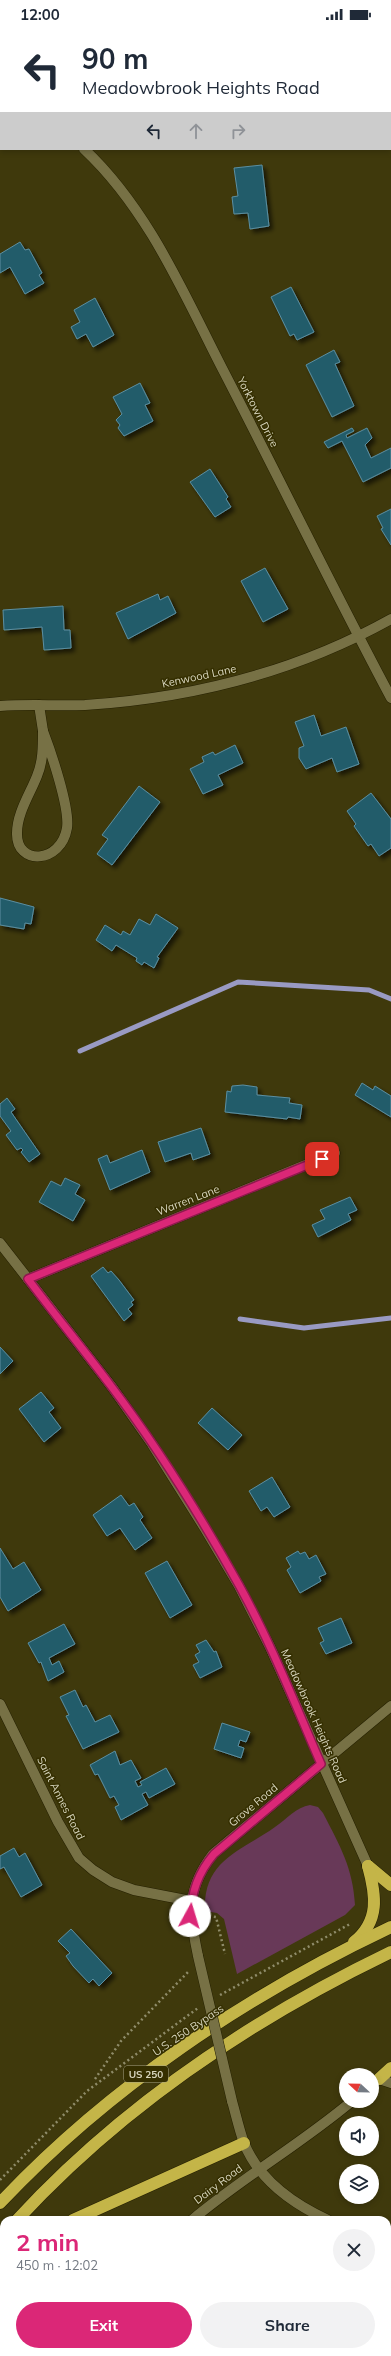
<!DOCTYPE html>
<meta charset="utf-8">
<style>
:root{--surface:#fff;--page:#f2f2f3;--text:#1f2937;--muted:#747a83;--accent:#db2777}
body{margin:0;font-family:Mulish,sans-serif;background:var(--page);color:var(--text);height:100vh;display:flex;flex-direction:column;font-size:15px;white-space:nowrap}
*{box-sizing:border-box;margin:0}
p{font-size:13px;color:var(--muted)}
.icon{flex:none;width:22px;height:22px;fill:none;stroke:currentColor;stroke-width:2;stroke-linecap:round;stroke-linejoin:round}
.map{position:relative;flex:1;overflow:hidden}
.panel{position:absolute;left:0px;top:2188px;width:391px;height:140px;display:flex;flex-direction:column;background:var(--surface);border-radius:12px 12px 0 0;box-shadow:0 2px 6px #0003}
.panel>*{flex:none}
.guide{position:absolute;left:0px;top:0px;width:391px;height:122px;box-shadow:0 2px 6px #0003;background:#fff;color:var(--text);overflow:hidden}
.needle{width:26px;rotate:292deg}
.controls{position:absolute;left:339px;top:2040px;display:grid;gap:8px}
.controls a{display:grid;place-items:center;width:40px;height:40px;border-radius:50%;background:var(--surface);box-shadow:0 2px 6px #0003;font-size:20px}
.pin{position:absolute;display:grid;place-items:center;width:34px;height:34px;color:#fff;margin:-17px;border-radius:8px;box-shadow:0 2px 6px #0006}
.me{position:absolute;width:44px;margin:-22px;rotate:6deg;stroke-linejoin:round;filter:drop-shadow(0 0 3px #0008)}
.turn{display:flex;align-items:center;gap:14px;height:84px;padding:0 16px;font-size:18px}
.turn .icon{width:52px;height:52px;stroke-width:2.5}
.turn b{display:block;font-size:28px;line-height:34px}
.lanes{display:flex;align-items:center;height:38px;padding:0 16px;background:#0003;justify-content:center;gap:20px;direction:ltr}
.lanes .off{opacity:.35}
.round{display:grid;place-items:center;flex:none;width:42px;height:42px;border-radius:21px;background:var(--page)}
.summary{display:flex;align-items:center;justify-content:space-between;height:68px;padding:0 16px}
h1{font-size:24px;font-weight:700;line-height:30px;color:var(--accent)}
.primary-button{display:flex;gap:8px;margin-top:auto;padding:8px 16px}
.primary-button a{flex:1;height:46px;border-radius:24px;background:var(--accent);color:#fff;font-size:16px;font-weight:700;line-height:46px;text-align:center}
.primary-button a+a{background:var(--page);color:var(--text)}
.status{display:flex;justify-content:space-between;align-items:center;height:28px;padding:0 20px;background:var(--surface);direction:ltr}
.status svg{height:11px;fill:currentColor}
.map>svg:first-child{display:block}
.green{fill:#683958}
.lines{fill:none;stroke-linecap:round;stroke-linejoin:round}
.stream{stroke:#999ac3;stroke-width:5}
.building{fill:#245b6b;stroke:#5a8fa1;filter:url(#shadow)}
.minor-casing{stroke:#252000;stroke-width:11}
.highway-casing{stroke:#252000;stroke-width:13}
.path{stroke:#908d6b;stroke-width:2.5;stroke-dasharray:2 3;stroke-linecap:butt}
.minor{stroke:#777145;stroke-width:10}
.highway{stroke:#c4b548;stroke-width:12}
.minor-bridge-casing{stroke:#252000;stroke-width:11;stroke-linecap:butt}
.minor-bridge{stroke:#777145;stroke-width:10}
.route-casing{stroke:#8e194d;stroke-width:10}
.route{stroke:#db2777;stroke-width:7}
.labels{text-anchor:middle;stroke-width:3;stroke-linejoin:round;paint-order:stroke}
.shield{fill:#352f00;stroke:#a6a384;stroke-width:1}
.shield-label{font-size:10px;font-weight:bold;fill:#d7d5bd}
.street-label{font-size:11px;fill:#d7d5bd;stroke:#352f00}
</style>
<div class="status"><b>12:00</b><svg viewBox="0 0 49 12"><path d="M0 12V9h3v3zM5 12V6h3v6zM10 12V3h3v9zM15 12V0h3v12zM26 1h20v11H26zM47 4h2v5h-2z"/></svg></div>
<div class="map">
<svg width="391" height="2328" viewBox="0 0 391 2328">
<defs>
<filter id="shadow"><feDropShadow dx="3.5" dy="3.5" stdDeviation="2" flood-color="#0009"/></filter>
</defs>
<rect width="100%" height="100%" fill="#3f390c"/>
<path class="green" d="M310,1777L318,1779L323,1785C340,1818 353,1840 355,1877L345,1887L237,1946L224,1891L217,1885L205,1883C203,1832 240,1824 275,1799C287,1791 296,1779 310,1777Z"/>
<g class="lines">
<g class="stream">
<polyline points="80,1023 238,954 369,962 391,971"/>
<polyline points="240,1291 304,1300 391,1290"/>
</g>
</g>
<g class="building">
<polygon points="119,0 149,0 150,1 119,1"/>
<polygon points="262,137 269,198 250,201 248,185 234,186 232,169 238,168 234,140"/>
<polygon points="20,214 25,222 29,221 42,245 39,247 44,255 25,266 10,239 0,245 0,226"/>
<polygon points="291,259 314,304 297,312 294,306 290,308 271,269"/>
<polygon points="95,270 114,307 93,319 86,306 77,311 71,299 80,294 74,282"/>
<polygon points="334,322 340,334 335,336 354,378 332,389 306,337"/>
<polygon points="140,355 150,375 145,377 153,393 124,408 118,400 120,397 116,392 122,386 113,369"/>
<polygon points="352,400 354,403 346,407 347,410 367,400 372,410 365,417 371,430 391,420 391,440 363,454 342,413 328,420 324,414"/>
<polygon points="210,441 228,469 226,471 231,479 215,489 190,454"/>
<polygon points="391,481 391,517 381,501 383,500 377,488"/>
<polygon points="265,540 288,581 263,594 241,553"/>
<polygon points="158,566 160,572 168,568 176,585 128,611 116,585"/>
<polygon points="63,578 64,602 70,602 71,620 44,622 42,599 4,602 3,582"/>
<polygon points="314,687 321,708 346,699 359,736 337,744 332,730 306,741 299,730 299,720 304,718 295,694"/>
<polygon points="235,717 243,735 218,747 223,757 203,766 190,741 204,734 202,729 213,724 215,727"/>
<polygon points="139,758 160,774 112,837 97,826 108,811 102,807"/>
<polygon points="371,765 391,791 391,820 379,828 371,816 368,818 354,798 356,796 347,783"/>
<polygon points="0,870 34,879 31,896 25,895 24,901 0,897"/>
<polygon points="156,886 178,900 157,929 159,930 154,940 144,934 142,937 136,933 137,930 116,917 112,923 96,912 105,897 121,907 123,903 130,907 139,891 150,897"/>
<polygon points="362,1055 373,1062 375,1058 391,1068 391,1089 355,1067"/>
<polygon points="243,1057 257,1059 257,1067 290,1070 289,1075 302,1077 300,1091 288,1089 287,1091 225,1084 227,1063 231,1064 232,1058"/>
<polygon points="7,1070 15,1081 11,1084 40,1126 29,1134 21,1124 23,1122 21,1120 17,1122 6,1107 11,1103 0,1088 0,1076"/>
<polygon points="201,1100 210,1126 193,1132 191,1125 165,1134 158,1114"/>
<polygon points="142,1122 150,1144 110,1162 98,1131 107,1127 110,1135"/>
<polygon points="65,1150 80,1157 75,1166 85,1172 73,1193 39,1174 51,1153 61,1158"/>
<polygon points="350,1169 357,1182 348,1186 351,1192 318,1209 312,1197 325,1191 320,1182"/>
<polygon points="103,1239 108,1245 111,1243 119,1252 134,1272 131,1274 133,1277 128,1281 132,1286 124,1293 91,1248"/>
<polygon points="0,1319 13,1333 0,1346"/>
<polygon points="41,1364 54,1380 49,1384 61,1400 44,1414 19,1381"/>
<polygon points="212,1380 242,1407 228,1422 198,1395"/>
<polygon points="272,1449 290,1479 274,1489 267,1479 261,1483 249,1463"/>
<polygon points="121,1467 129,1478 134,1475 143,1489 140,1492 152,1510 135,1522 120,1500 107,1508 93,1487"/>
<polygon points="0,1520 13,1541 24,1534 41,1562 8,1583 0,1569"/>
<polygon points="298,1523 300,1526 305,1524 309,1531 316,1527 326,1546 319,1549 321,1553 300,1565 287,1542 291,1539 286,1530"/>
<polygon points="167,1533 192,1577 170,1590 145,1545"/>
<polygon points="341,1590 352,1615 326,1626 320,1615 324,1613 318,1600"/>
<polygon points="64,1596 75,1616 49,1630 52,1637 59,1633 64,1644 48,1653 41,1634 39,1635 28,1615"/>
<polygon points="206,1612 214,1624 216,1623 222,1639 200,1650 193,1637 199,1634 195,1627 200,1624 196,1617"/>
<polygon points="75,1662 83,1679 86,1677 95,1694 110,1687 119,1704 83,1721 66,1688 69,1687 60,1669"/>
<polygon points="222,1695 250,1704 246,1714 240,1712 238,1718 244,1720 241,1730 214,1721"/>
<polygon points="115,1723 120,1737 131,1732 141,1750 135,1753 138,1759 142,1757 140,1754 166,1740 175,1756 149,1770 146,1764 142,1766 148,1777 121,1792 115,1779 119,1777 114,1768 110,1770 98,1746 95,1747 90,1737"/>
<polygon points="14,1820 19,1829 25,1825 42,1857 21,1869 4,1839 0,1841 0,1828"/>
<polygon points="71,1901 112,1945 99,1958 93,1951 89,1955 73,1938 66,1928 70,1925 58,1913"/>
<polygon points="51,2324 91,2324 93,2325 90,2328 48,2328"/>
<polygon points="280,2324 316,2324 311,2328 284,2328"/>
</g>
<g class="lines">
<defs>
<g id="minor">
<polyline points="11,1 12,0"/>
<polyline points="0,19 1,17"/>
<polyline points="0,43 1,44"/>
<path d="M84,121C148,181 183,264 222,340C279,450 333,561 391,670"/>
<polyline points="39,677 43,703"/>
<path d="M0,678C28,676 57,678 85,677C193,670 296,644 391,591"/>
<path d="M43,703C51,724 70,780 67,800C61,836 16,838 17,805C17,785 30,766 37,748C43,734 43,718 43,703Z"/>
<polyline points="0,1215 112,1359 152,1416 204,1499 239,1558 270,1619 368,1838"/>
<polyline points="28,1251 335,1125"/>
<polyline points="0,1676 58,1794 79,1830 93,1842 112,1854 134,1862 191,1873"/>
<path d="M198,1928C189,1886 186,1861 213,1826L391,1678"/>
<polyline points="372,2056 379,2051 391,2055"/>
<path d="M232,2073C236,2087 239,2101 244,2115C259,2152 293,2176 328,2192"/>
<path d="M192,2192C243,2149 301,2116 352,2073"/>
<polyline points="387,2220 391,2222"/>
<polyline points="147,2324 148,2328"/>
</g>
<g id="highway">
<polyline points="368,1838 391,1857"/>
<path d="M354,1914C380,1893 376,1867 368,1838"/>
<polyline points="379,2051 391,2040"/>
<path d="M0,2175C109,2059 247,1967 391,1899"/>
<path d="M17,2192C122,2078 252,1991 391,1924"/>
<polyline points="73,2192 244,2115"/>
<polyline points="0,2210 4,2206"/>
<polyline points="0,2242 4,2238"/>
</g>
</defs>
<use href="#minor" class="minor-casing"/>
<use href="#highway" class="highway-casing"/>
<g class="path">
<polyline points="204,1887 216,1889 225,1926"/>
<polyline points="178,1898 176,1889 179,1889"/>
<polyline points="220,1967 350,1896"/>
<polyline points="95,2051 121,2013 189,1943"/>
<polyline points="0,2152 87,2063 198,1980"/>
</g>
<use href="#minor" class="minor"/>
<use href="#highway" class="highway"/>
<defs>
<polyline id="minor-bridge" points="198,1928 232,2073"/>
</defs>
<use href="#minor-bridge" class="minor-bridge-casing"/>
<use href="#minor-bridge" class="minor-bridge"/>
</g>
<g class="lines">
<defs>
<path id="route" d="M190,1888C192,1863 198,1845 214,1826L321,1736C295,1676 271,1615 239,1557C201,1489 159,1421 111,1358C84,1322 55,1287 28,1251L322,1131"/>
</defs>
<use href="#route" class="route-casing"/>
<use href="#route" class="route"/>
</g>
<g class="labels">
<rect class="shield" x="124" y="2038" width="44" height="16" rx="3"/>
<g class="shield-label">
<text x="146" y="2050">US 250</text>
</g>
<g class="street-label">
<text transform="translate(258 384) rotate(63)" y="4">Yorktown Drive</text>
<text transform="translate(199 648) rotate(-12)" y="4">Kenwood Lane</text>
<text transform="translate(188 1172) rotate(-21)" y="4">Warren Lane</text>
<text transform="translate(314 1688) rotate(66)" y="4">Meadowbrook Heights Road</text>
<text transform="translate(61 1770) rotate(63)" y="4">Saint Annes Road</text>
<text transform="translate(253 1777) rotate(-40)" y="4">Grove Road</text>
<text transform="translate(188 2002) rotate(-34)" y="4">U.S. 250 Bypass</text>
<text transform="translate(218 2156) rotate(-37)" y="4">Dairy Road</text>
</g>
</g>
</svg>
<div class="controls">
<a><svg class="needle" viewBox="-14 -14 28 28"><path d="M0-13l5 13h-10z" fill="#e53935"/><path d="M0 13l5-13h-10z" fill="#747a83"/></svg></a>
<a><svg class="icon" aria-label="sound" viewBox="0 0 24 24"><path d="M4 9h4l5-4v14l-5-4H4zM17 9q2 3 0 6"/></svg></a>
<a><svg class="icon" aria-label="layers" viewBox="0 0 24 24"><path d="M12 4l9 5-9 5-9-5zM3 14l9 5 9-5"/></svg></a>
</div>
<div class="pin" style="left:322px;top:1131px;background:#d93025"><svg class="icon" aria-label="arrive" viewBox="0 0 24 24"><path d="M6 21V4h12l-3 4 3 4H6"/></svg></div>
<svg class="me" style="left:190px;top:1888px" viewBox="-20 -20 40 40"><circle r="19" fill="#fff"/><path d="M0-13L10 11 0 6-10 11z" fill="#db2777"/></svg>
<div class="guide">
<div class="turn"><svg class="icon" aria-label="left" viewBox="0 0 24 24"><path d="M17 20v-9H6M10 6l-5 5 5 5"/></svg><div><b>90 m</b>Meadowbrook Heights Road</div></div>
<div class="lanes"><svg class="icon" aria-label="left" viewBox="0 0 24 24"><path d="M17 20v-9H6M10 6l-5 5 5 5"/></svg><svg class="icon off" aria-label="ahead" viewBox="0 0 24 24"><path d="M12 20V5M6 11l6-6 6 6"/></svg><svg class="icon off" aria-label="right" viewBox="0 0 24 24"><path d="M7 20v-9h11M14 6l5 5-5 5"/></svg></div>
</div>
<section class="panel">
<div class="summary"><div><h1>2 min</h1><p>450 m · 12:02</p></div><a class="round"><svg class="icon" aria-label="close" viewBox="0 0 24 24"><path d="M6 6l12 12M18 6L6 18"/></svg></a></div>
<div class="primary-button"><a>Exit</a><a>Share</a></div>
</section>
</div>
